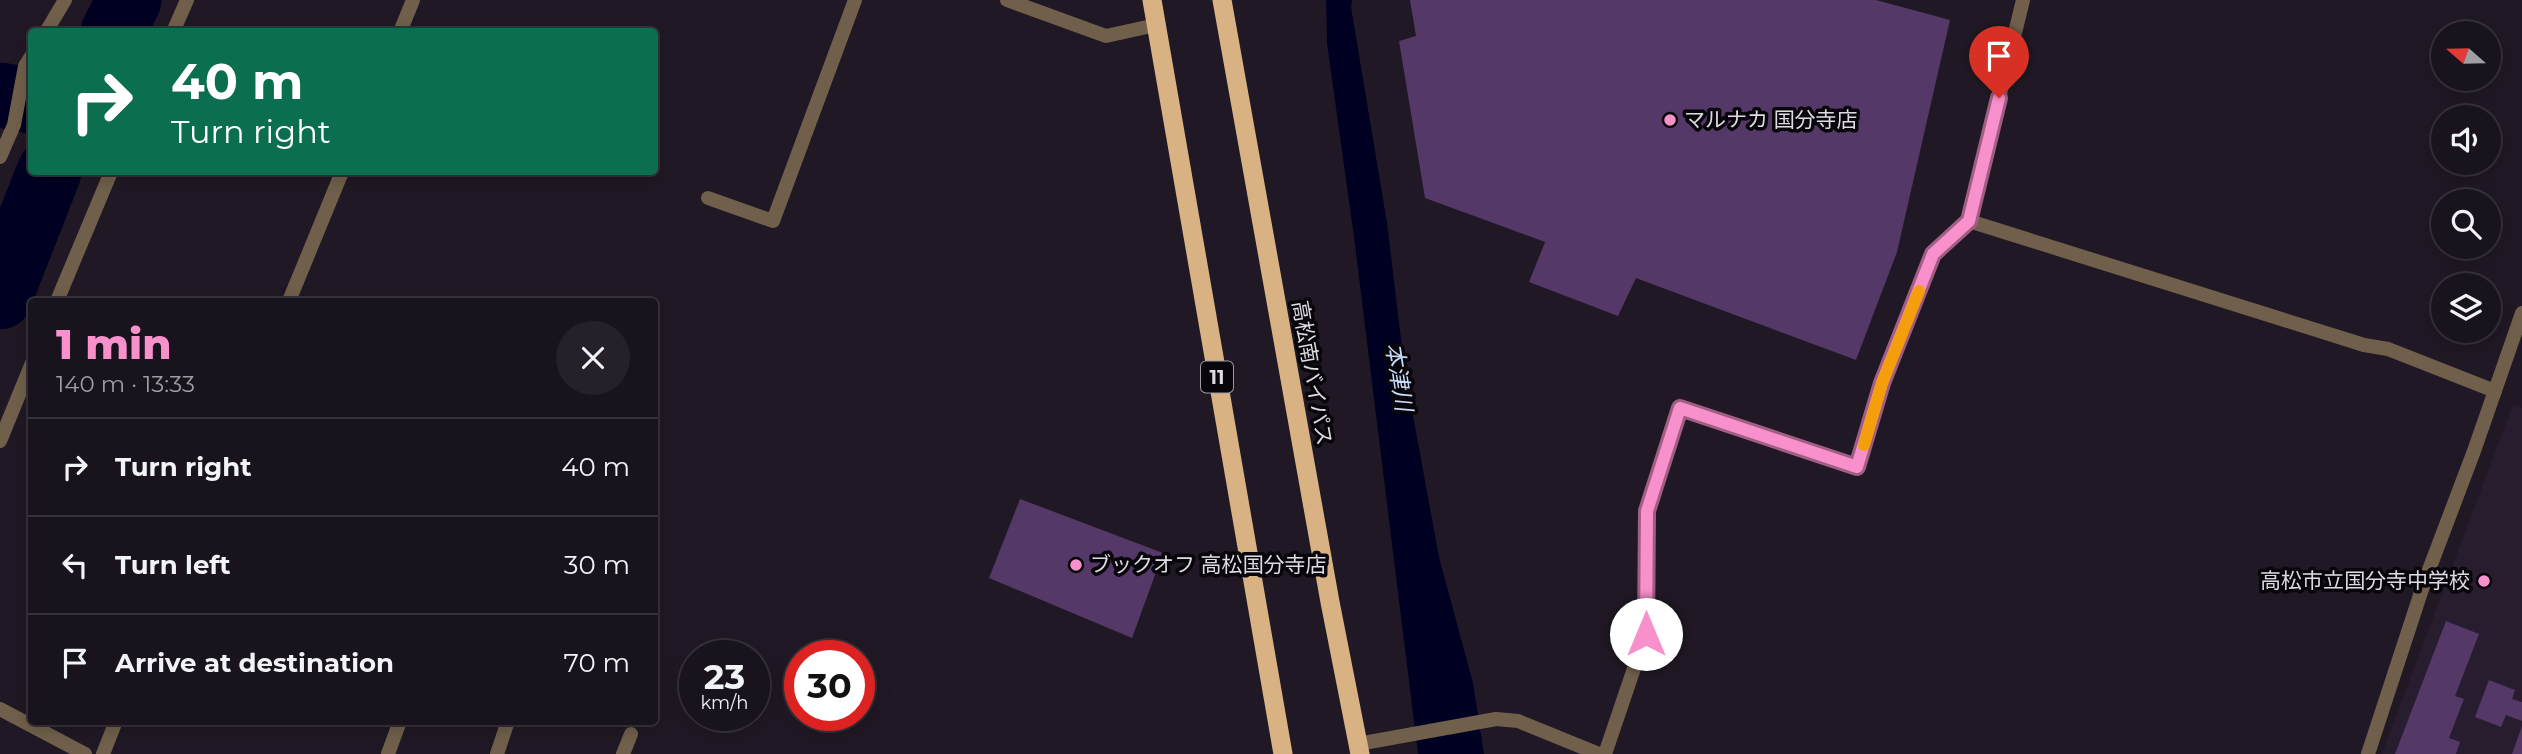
<!DOCTYPE html>
<meta charset="utf-8">
<style>
:root{--surface:#18131c;--page:#252029;--text:#f1f3f6;--muted:#9f9ea3;--line:#36323b;--accent:#f890cb}
body{margin:0;font-family:Montserrat,"Noto Sans JP",sans-serif;background:var(--page);color:var(--text);height:100vh;display:flex;flex-direction:column;font-size:26px;white-space:nowrap}
*{box-sizing:border-box;margin:0}
p{font-size:23px;color:var(--muted)}
.icon{flex:none;width:38px;height:38px;fill:none;stroke:currentColor;stroke-width:2;stroke-linecap:round;stroke-linejoin:round}
.map{position:relative;flex:1;overflow:hidden}
.sheet{position:absolute;left:28px;top:298px;width:630px;height:427px;display:flex;flex-direction:column;background:var(--surface);border-radius:7px;box-shadow:0 4px 18px #0003,0 0 0 2px var(--line)}
.sheet>*{flex:none}
.hud{position:absolute;left:28px;top:28px;width:630px;height:147px;border-radius:7px;box-shadow:0 4px 18px #0003,0 0 0 2px var(--line);background:#0b6e4f;color:#fff;overflow:hidden}
.needle{width:46px;rotate:290deg}
.fabs{position:absolute;left:2431px;top:21px;display:grid;gap:14px}
.fabs a{display:grid;place-items:center;width:70px;height:70px;border-radius:50%;background:var(--surface);box-shadow:0 4px 18px #0003,0 0 0 2px var(--line);font-size:35px}
.speed{position:absolute;left:679px;top:640px;display:flex;gap:14px;font-size:35px;font-weight:700;text-align:center}
.speed>*{display:grid;place-content:center;width:91px;height:91px;border-radius:50%;background:var(--surface);box-shadow:0 4px 18px #0003,0 0 0 2px var(--line);line-height:1}
.speed small{font-size:18px;font-weight:400}
.speed .limit{border:10px solid #d22;background:#fff;color:#111}
.pin{position:absolute;display:grid;place-items:center;width:60px;height:60px;color:#fff;margin:-72px -30px;border-radius:50% 50% 50% 0;rotate:-45deg;box-shadow:0 0 7px #0007}
.pin .icon{rotate:45deg}
.me{position:absolute;width:77px;margin:-38px;rotate:0deg;stroke-linejoin:round;filter:drop-shadow(0 0 5px #0008)}
.turn{display:flex;align-items:center;gap:24px;height:147px;padding:0 28px;font-size:32px}
.turn .icon{width:91px;height:91px;stroke-width:2.5}
.turn b{display:block;font-size:49px;line-height:60px}
.round{display:grid;place-items:center;flex:none;width:74px;height:74px;border-radius:37px;background:var(--page)}
.headline{display:flex;align-items:center;justify-content:space-between;height:119px;padding:0 28px}
h1{font-size:42px;font-weight:800;line-height:52px;color:var(--accent)}
ul{padding:0;list-style:none}
li{display:flex;align-items:center;gap:21px;height:98px;padding:0 28px;border-top:2px solid var(--line)}
li div{flex:1}
li b{display:block;font-size:26px}
li em{font-style:normal}
.map>svg:first-child{display:block}
.built{fill:#271d2f}
.water{fill:#002}
.lines{fill:none;stroke-linecap:round;stroke-linejoin:round}
.river{stroke:#002;stroke-width:65}
.building{fill:#543868}
.minor{stroke:#70604b;stroke-width:14}
.tertiary{stroke:#70604b;stroke-width:14}
.trunk{stroke:#d8b282;stroke-width:19}
.route-casing{stroke:#a15e84;stroke-width:18}
.route{stroke:#f890cb;stroke-width:12}
.slow{stroke:#f59e0b;stroke-width:12}
.poi-dot{fill:#f890cb;stroke:#08060a;stroke-width:2.5}
.labels{text-anchor:middle;stroke-width:7;stroke-linejoin:round;paint-order:stroke}
.shield{fill:#08060a;stroke:#9e9ba2;stroke-width:2}
.shield-label{font-size:19px;font-weight:bold;fill:#dfdbe3}
.poi-label{font-size:21px;fill:#dfdbe3;stroke:#08060a;text-anchor:start}
.street-label{font-size:21px;fill:#dfdbe3;stroke:#08060a}
.water-label{font-size:23px;font-style:italic;fill:#c7daf7;stroke:#08060a}
</style>
<div class="map">
<svg width="2522" height="754" viewBox="0 0 2522 754">
<rect width="100%" height="100%" fill="#201925"/>
<polygon class="built" points="2513,405 2522,408 2522,754 2382,754"/>
<polygon class="water" points="1326,0 1352,0 1351,7 1387,223 1405,372 1439,557 1473,683 1484,754 1418,754 1354,237 1327,43"/>
<g class="lines">
<g class="river">
<polyline points="113,32 129,0"/>
<polyline points="0,95 32,101"/>
<polyline points="0,297 49,172"/>
</g>
</g>
<g class="building">
<polygon points="1410,0 1876,0 1950,20 1897,252 1856,360 1636,278 1618,316 1529,282 1545,242 1425,198 1399,41 1416,36"/>
<polygon points="1020,499 1163,553 1132,638 989,578"/>
<polygon points="2446,621 2479,634 2455,696 2464,699 2449,738 2460,742 2456,754 2395,754"/>
<polygon points="2489,680 2515,690 2512,699 2522,702 2522,721 2506,715 2501,727 2475,717"/>
<polygon points="2522,726 2522,754 2512,754"/>
</g>
<g class="lines">
<g class="minor">
<polyline points="1007,0 1106,36 1156,25"/>
<polyline points="46,32 65,0"/>
<polyline points="173,32 187,0"/>
<polyline points="400,32 413,0"/>
<polyline points="0,157 14,125 25,66 32,55"/>
<polyline points="708,198 773,221 855,0"/>
<polyline points="1969,221 2023,0"/>
<polyline points="57,301 111,172"/>
<polyline points="289,301 342,172"/>
<polyline points="0,441 32,363"/>
<polyline points="0,709 85,754"/>
<polyline points="103,754 116,721"/>
<polyline points="388,754 400,721"/>
<polyline points="497,754 508,721"/>
<polyline points="623,754 631,734"/>
<polyline points="1605,754 1646,633 1647,511 1680,408 1857,467 1882,383 1933,254 1969,221 2364,345 2388,349 2495,391"/>
<polyline points="2368,754 2424,583 2474,451 2522,313"/>
</g>
<polyline class="tertiary" points="1358,744 1496,719 1518,721 1599,754"/>
<g class="trunk">
<polyline points="1152,0 1283,754"/>
<polyline points="1222,0 1330,602 1360,754"/>
</g>
</g>
<g class="lines">
<defs>
<polyline id="route" points="1646,634 1647,511 1680,408 1857,467 1882,383 1933,254 1969,221 1999,98"/>
</defs>
<use href="#route" class="route-casing"/>
<use href="#route" class="route"/>
<polyline class="slow" points="1864,445 1882,383 1919,291"/>
</g>
<g class="poi-dot">
<circle cx="1670" cy="120" r="7"/>
<circle cx="1076" cy="565" r="7"/>
<circle cx="2484" cy="581" r="7"/>
</g>
<g class="labels">
<rect class="shield" x="1201" y="361.5" width="32" height="31" rx="5"/>
<g class="shield-label">
<text x="1217" y="384">11</text>
</g>
<g class="poi-label">
<text x="1684" y="127">マルナカ 国分寺店</text>
<text x="1090" y="572">ブックオフ 高松国分寺店</text>
<text x="2470" y="588" text-anchor="end">高松市立国分寺中学校</text>
</g>
<g class="street-label">
<text transform="translate(1312 373) rotate(80)" y="7">高松南バイパス</text>
</g>
<g class="water-label">
<text transform="translate(1399 377) rotate(81)" y="8">本津川</text>
</g>
</g>
</svg>
<div class="fabs">
<a><svg class="needle" viewBox="-14 -14 28 28"><path d="M0-13l5 13h-10z" fill="#e53935"/><path d="M0 13l5-13h-10z" fill="#9f9ea3"/></svg></a>
<a><svg class="icon" aria-label="sound" viewBox="0 0 24 24"><path d="M4 9h4l5-4v14l-5-4H4zM17 9q2 3 0 6"/></svg></a>
<a><svg class="icon" aria-label="search" viewBox="0 0 24 24"><circle cx="10" cy="10" r="6"/><path d="M15 15l6 6"/></svg></a>
<a><svg class="icon" aria-label="layers" viewBox="0 0 24 24"><path d="M12 4l9 5-9 5-9-5zM3 14l9 5 9-5"/></svg></a>
</div>
<div class="speed"><div>23<small>km/h</small></div><div class="limit">30</div></div>
<div class="pin" style="left:1999px;top:98px;background:#d93025"><svg class="icon" aria-label="arrive" viewBox="0 0 24 24"><path d="M6 21V4h12l-3 4 3 4H6"/></svg></div>
<svg class="me" style="left:1646px;top:634px" viewBox="-20 -20 40 40"><circle r="19" fill="#fff"/><path d="M0-13L10 11 0 6-10 11z" fill="#f890cb"/></svg>
<div class="hud">
<div class="turn"><svg class="icon" aria-label="right" viewBox="0 0 24 24"><path d="M7 20v-9h11M14 6l5 5-5 5"/></svg><div><b>40 m</b>Turn right</div></div>
</div>
<section class="sheet">
<div class="headline"><div><h1>1 min</h1><p>140 m · 13:33</p></div><a class="round"><svg class="icon" aria-label="close" viewBox="0 0 24 24"><path d="M6 6l12 12M18 6L6 18"/></svg></a></div>
<ul>
<li><svg class="icon" aria-label="right" viewBox="0 0 24 24"><path d="M7 20v-9h11M14 6l5 5-5 5"/></svg><div><b>Turn right</b></div><em>40 m</em></li>
<li><svg class="icon" aria-label="left" viewBox="0 0 24 24"><path d="M17 20v-9H6M10 6l-5 5 5 5"/></svg><div><b>Turn left</b></div><em>30 m</em></li>
<li><svg class="icon" aria-label="arrive" viewBox="0 0 24 24"><path d="M6 21V4h12l-3 4 3 4H6"/></svg><div><b>Arrive at destination</b></div><em>70 m</em></li>
</ul>
</section>
</div>
